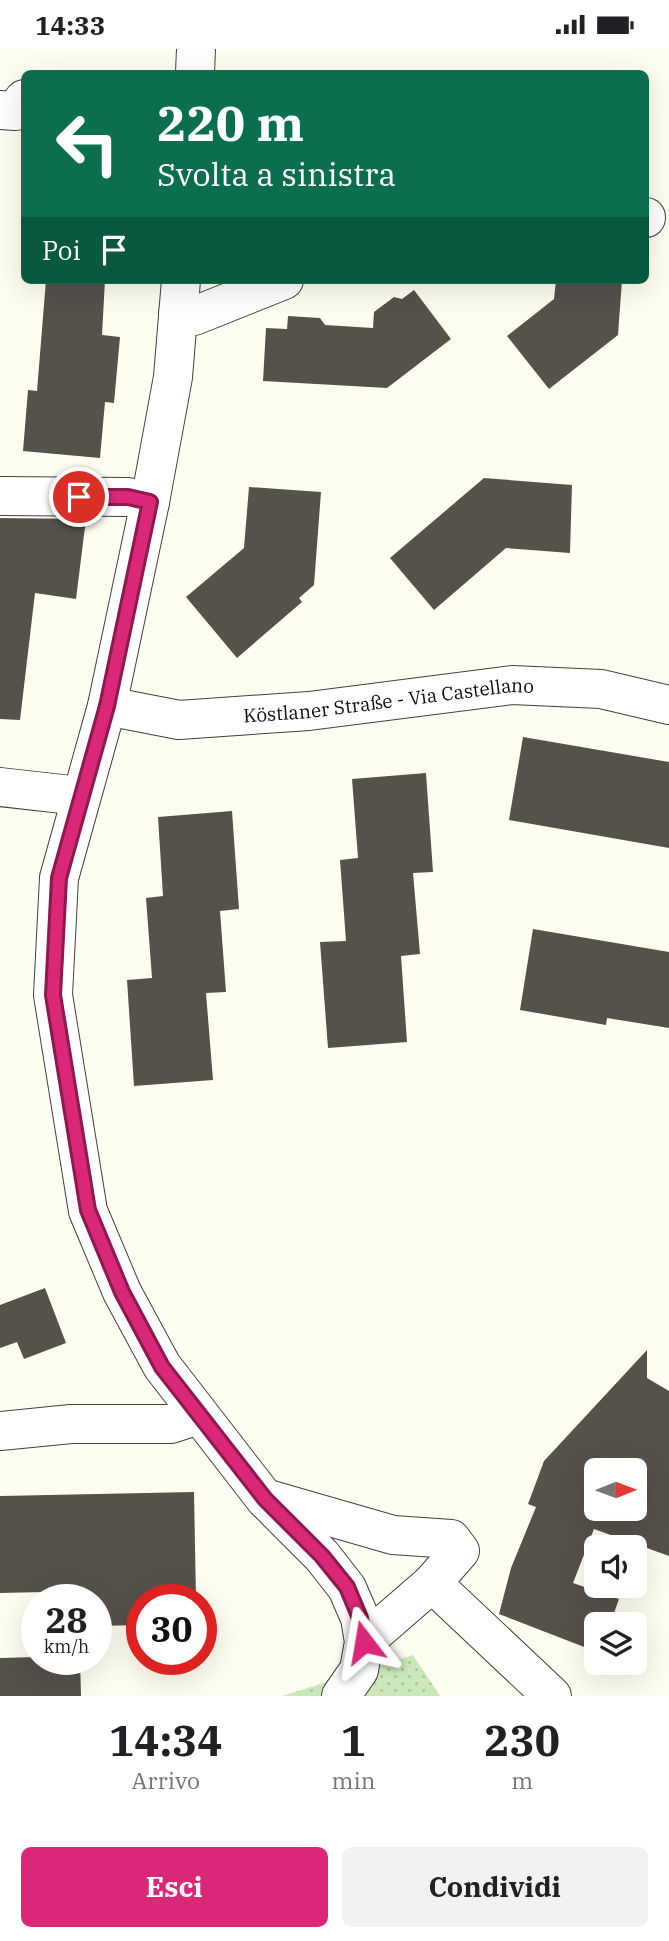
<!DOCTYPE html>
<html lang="it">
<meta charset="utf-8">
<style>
:root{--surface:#fff;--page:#f2f2f2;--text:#202124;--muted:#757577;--accent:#db2777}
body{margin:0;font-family:"IBM Plex Serif",serif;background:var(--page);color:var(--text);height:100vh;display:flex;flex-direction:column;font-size:26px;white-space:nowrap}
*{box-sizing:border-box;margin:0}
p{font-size:23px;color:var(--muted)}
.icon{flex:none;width:38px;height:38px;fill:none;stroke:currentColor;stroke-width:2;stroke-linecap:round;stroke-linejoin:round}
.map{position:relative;height:1647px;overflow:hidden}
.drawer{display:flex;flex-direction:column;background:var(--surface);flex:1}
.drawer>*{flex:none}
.hud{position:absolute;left:21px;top:21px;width:628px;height:214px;border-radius:10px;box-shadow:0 7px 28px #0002;background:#0b6e4f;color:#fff;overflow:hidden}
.needle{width:46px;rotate:89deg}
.fabs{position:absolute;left:584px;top:1409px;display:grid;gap:14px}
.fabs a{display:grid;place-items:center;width:63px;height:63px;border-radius:10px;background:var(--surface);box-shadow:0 7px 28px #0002;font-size:35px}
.speed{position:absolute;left:21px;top:1535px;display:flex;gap:14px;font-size:35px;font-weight:700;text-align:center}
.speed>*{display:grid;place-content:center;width:91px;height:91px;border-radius:50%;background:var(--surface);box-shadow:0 7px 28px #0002;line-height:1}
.speed small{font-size:18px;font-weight:400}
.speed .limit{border:10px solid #d22;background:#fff;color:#111}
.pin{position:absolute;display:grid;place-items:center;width:60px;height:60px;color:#fff;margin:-30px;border:4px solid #fff;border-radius:50%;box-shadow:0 2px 7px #0007}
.me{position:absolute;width:77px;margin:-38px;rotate:346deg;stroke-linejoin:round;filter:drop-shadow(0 0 5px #0008)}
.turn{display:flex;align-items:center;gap:24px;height:147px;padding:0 21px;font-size:32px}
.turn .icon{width:91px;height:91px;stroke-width:2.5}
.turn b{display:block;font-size:49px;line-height:60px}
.then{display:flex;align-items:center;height:66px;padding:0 21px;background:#0003;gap:14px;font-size:26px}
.eta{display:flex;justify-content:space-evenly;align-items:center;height:119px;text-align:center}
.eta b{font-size:42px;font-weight:700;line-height:49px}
.primary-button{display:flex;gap:14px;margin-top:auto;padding:14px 21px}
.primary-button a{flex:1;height:80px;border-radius:10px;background:var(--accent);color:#fff;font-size:28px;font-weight:700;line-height:80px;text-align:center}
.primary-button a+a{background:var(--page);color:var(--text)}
.status{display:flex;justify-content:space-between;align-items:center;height:49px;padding:0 35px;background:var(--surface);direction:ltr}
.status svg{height:19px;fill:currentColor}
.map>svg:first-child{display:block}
.grass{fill:url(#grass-dots)}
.building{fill:#56514b;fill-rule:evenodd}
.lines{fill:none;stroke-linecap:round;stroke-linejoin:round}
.minor-casing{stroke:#414141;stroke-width:40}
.minor{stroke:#fff;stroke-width:38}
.route-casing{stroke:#8e194d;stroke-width:18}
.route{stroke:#db2777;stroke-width:12}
.labels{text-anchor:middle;stroke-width:7;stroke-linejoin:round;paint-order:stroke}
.street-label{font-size:19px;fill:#0e0e0e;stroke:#fff}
</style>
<div class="status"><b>14:33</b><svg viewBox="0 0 49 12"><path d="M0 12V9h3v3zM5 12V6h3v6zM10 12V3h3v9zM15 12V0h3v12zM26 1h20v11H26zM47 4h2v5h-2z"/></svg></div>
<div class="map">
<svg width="669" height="1647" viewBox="0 0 669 1647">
<defs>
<pattern id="grass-dots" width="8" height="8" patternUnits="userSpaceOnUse" patternTransform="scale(1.75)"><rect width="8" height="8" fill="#cce8ba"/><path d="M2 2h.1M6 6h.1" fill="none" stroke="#aec69f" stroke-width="1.8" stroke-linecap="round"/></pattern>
</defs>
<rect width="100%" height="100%" fill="#fefef0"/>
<polygon class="grass" points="413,1606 440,1647 282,1647"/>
<g class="building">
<polygon points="46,231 105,231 102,286 120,288 114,354 105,353 100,409 23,402 28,341 37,342"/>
<polygon points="556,231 622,231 618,286 549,340 507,287 554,250"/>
<polygon points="414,241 451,290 387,339 263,332 266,279 287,280 288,267 320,269 325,276 373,279 374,263 394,248 402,250"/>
<polygon points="484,429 572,436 570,504 506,499 434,561 390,509"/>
<polygon points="249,438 321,443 314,536 299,549 302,553 237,609 186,548 244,499"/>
<polygon points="0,469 86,470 76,550 35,544 20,671 0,670"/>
<polygon points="523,688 669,713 669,799 509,771"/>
<polygon points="426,724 433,823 413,824 420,905 401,907 407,993 328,999 320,893 346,892 340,811 358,809 352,730"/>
<polygon points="232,762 239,860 220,862 226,943 206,944 213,1031 134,1037 127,931 152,929 146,849 163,847 158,768"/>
<polygon points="533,880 669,903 669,979 607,969 606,976 520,961"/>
<polygon points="45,1239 66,1294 24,1310 17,1293 0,1299 0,1256"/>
<path d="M647,1301V1329L669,1342V1507L594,1480L573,1534L619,1550L610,1575H597V1603L499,1565L511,1519L536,1458L528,1455L544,1412ZM597,1421H635V1460H597Z"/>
<polygon points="194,1443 196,1550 142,1550 142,1576 96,1577 96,1550 89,1550 89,1542 0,1544 0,1447"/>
<polygon points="37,1608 80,1610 81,1647 0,1647 0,1609"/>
</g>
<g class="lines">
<defs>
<g id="minor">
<polyline points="195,24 196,0"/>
<polyline points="0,61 15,62 24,50"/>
<polyline points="646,168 646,169"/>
<polyline points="181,231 173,328 150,453 107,657 59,829 53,946 88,1162 122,1243 162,1317 265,1450 322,1507 347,1539 360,1569 364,1593 359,1621 341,1647"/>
<polyline points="178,265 194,267 284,231"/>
<polyline points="0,447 128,448 150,453"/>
<path id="s1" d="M107,657L179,671L309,662L512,636L601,640L669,656"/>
<polyline points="0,738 80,747"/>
<polyline points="0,1382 71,1375 171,1375 199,1366"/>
<polyline points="268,1450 393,1486 451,1490 460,1502 432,1534"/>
<polyline points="364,1593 432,1534 552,1647"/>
</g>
</defs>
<use href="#minor" class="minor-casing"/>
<use href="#minor" class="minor"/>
</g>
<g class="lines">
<defs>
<polyline id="route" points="79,448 128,448 150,453 107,657 59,829 53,946 88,1161 122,1243 162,1318 265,1450 322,1507 347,1538 360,1569 364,1593"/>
</defs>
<use href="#route" class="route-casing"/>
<use href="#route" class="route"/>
</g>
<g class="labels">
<g class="street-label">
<text dy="7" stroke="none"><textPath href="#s1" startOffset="284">Köstlaner Straße - Via Castellano</textPath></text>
</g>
</g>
</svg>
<div class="fabs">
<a><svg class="needle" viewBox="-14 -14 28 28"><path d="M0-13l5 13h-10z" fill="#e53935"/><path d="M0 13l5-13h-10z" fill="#757577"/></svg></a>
<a><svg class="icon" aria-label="sound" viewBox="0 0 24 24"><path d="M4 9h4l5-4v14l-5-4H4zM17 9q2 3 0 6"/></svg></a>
<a><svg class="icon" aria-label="layers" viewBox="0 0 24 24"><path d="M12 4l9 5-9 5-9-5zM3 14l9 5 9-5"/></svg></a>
</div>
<div class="speed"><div>28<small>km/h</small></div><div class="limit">30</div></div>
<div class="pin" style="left:79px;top:448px;background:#d93025"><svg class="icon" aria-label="arrive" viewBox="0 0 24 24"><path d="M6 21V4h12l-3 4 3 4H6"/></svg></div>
<svg class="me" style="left:364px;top:1593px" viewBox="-20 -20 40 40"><path d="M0-17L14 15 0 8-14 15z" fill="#db2777" stroke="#fff" stroke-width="4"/></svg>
<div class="hud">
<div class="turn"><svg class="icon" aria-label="left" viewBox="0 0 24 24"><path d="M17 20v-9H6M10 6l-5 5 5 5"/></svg><div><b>220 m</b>Svolta a sinistra</div></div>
<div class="then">Poi<svg class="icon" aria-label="arrive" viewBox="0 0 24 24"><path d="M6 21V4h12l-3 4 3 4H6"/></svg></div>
</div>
</div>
<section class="drawer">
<div class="eta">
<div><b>14:34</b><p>Arrivo</p></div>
<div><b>1</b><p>min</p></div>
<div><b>230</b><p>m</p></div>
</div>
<div class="primary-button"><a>Esci</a><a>Condividi</a></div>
</section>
